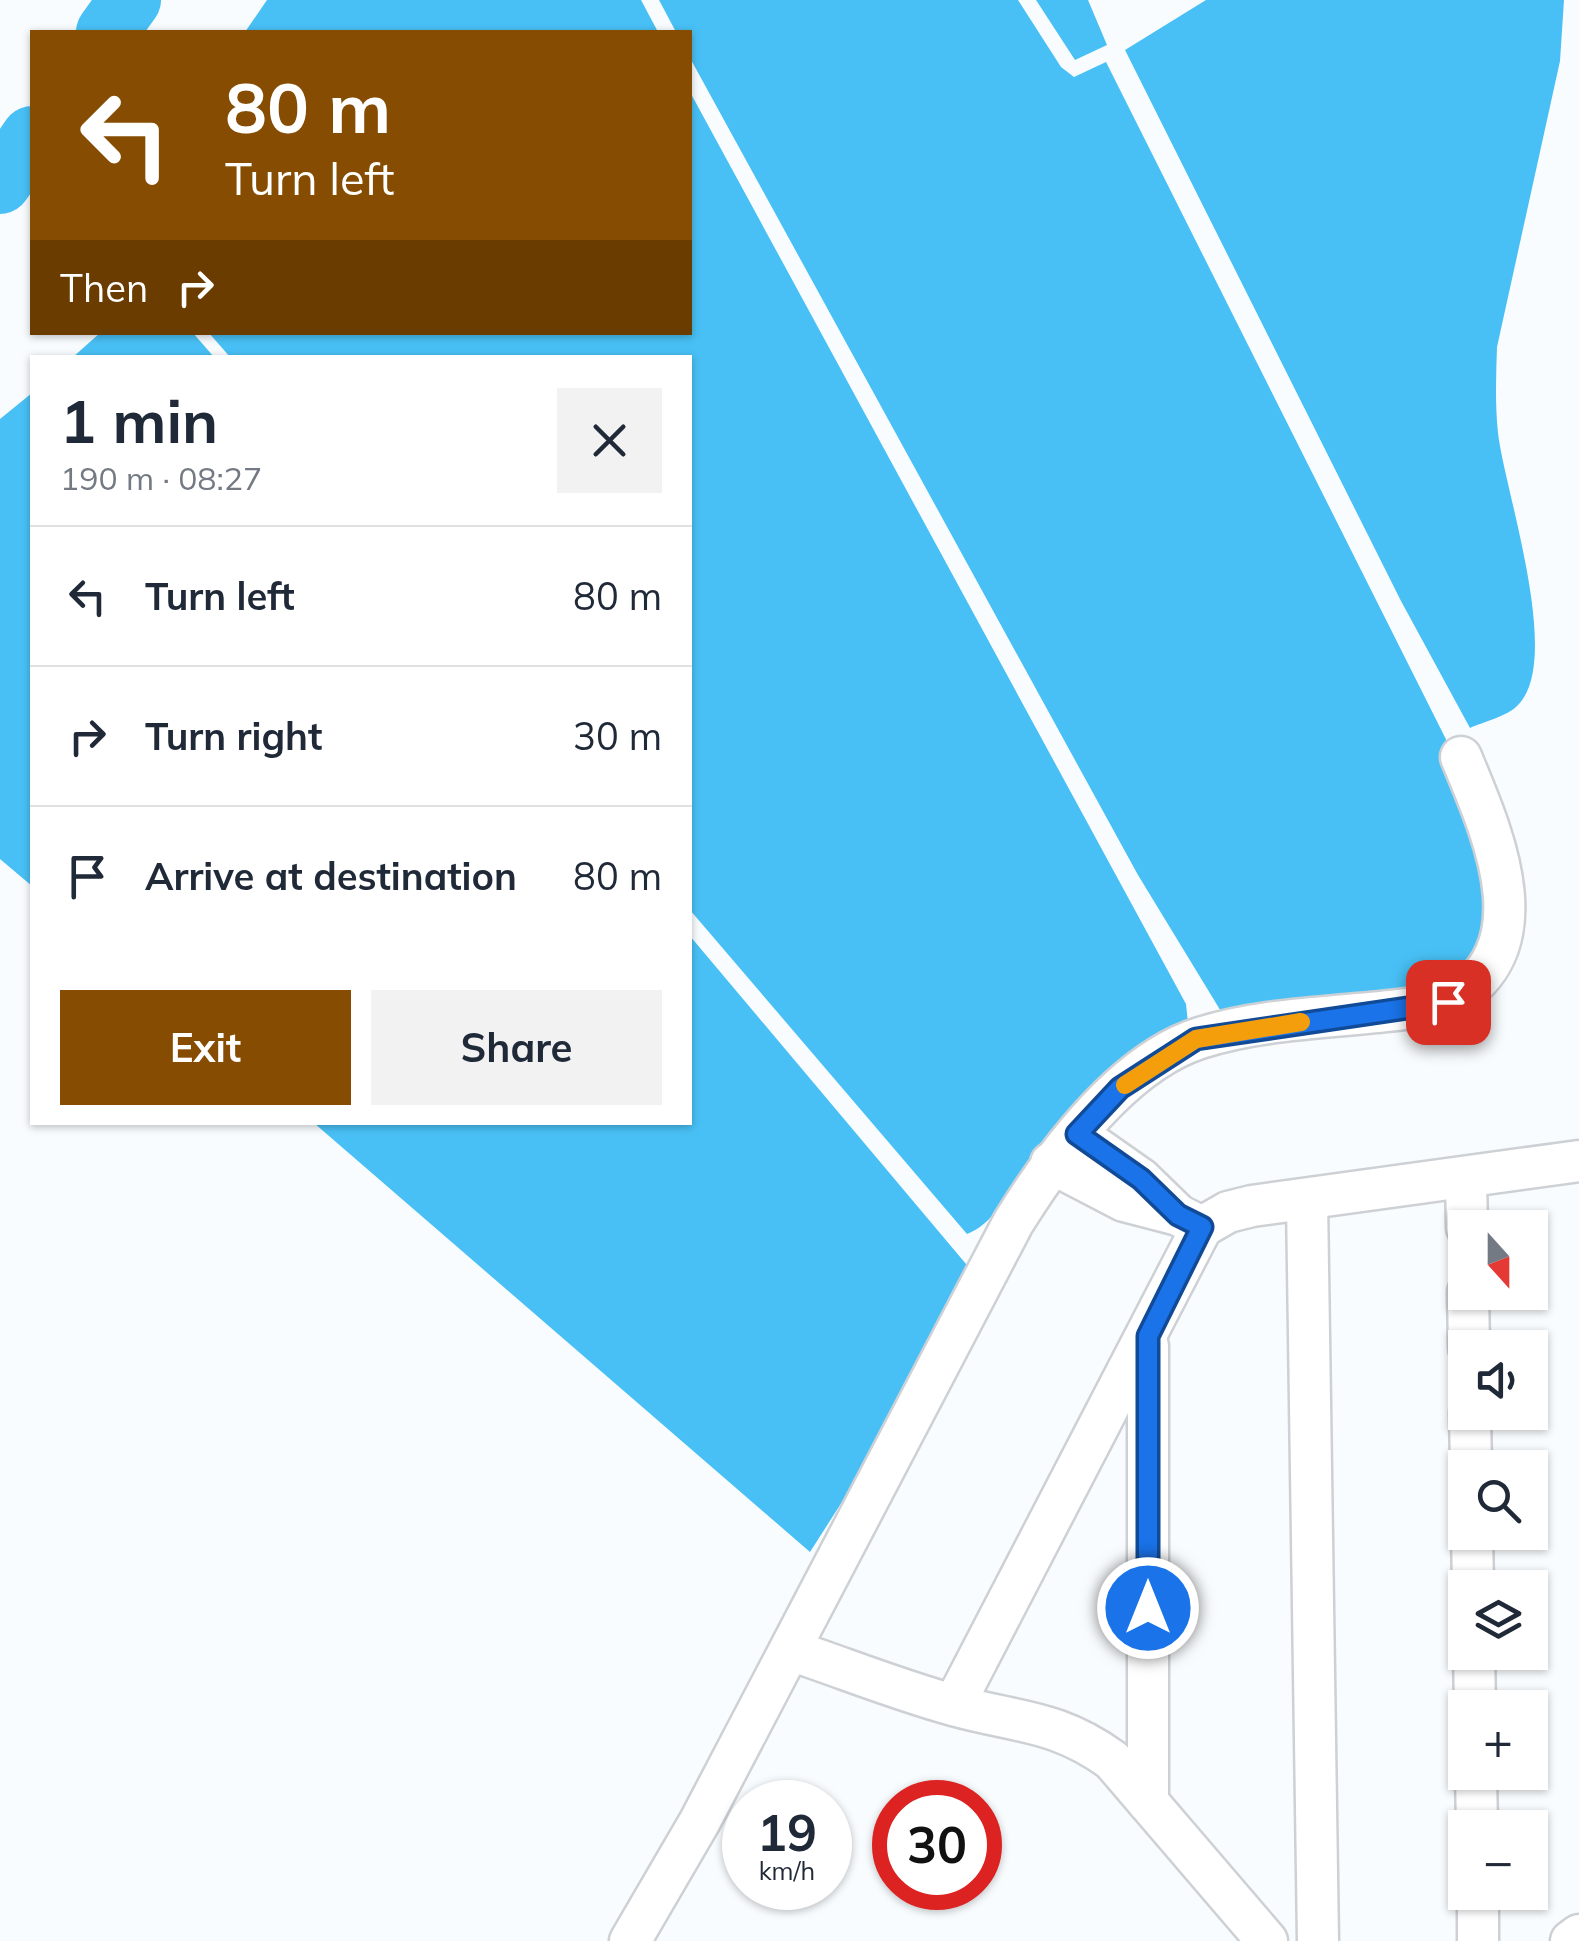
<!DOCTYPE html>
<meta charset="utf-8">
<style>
:root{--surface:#fff;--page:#f2f2f3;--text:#1f2937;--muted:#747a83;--line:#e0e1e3;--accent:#864c01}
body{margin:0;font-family:Mulish,sans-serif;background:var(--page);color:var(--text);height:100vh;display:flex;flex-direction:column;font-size:38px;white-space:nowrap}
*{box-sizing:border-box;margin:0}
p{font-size:32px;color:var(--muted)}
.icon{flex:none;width:55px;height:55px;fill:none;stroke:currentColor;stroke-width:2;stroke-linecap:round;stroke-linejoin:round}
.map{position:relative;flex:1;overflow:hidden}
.details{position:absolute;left:30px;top:355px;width:662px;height:770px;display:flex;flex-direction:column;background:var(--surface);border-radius:0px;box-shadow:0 2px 8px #0004}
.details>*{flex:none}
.guide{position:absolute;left:30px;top:30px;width:662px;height:305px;border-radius:0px;box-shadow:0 2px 8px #0004;background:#864c01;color:#fff;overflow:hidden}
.needle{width:65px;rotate:159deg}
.controls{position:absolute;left:1448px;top:1210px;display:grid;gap:20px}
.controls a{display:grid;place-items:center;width:100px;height:100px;border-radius:0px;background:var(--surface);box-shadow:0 2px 8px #0004;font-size:50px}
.speed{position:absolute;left:722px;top:1780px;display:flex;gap:20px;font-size:50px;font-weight:700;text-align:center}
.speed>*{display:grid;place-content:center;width:130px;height:130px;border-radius:50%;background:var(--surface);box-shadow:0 2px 8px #0004;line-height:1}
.speed small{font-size:25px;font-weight:400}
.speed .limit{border:15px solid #d22;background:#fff;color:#111}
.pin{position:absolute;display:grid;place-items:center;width:85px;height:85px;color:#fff;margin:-42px;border-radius:20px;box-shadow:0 5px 15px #0006}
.me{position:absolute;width:110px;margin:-55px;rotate:0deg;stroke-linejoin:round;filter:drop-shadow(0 0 8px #0008)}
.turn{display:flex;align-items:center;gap:35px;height:210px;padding:0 30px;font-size:45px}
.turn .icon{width:130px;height:130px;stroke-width:2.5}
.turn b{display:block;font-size:70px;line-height:85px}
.then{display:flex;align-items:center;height:95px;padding:0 30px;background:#0003;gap:20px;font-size:38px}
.round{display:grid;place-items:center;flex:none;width:105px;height:105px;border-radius:0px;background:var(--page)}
.summary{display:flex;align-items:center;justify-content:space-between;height:170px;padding:0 30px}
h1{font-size:60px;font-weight:700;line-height:75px}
.button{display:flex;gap:20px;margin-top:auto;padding:20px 30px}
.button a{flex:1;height:115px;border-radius:0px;background:var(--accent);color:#fff;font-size:40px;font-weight:700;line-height:115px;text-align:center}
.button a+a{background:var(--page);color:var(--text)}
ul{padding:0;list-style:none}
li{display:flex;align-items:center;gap:30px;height:140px;padding:0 30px;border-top:2px solid var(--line)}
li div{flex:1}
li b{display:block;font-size:38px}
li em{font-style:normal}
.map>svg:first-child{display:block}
.water{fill:#48c0f5}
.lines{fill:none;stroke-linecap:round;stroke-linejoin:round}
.river{stroke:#48c0f5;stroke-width:62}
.street-casing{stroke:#cdd1d5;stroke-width:45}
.street{stroke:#fff;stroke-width:40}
.route-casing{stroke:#114b97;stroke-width:25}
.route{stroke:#1a73e8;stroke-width:18}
.slow{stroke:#f59e0b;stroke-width:18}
</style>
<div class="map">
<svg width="1579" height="1941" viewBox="0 0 1579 1941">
<rect width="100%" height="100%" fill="#f9fcfe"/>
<g class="water">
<polygon points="267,0 641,0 658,32 245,32"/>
<polygon points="659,0 1018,0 1061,67 1074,77 1106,62 1488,823 1505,896 1463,980 1308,1006 1222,1013 1138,875 690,58 690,32 676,32"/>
<polygon points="1036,0 1088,0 1107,45 1075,60"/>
<path d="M1206,0H1564L1560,61L1497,347C1496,376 1495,404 1498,433C1505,492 1563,660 1518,705C1508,716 1483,722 1470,728L1401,601L1125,50Z"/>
<path d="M690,92L1186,1004L1188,1023C1133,1069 1064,1113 1022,1172C1006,1194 994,1224 967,1234L690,910V358L230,357L209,333L690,332Z"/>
<polygon points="100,333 193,333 214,357 73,357"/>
<polygon points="32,393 32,886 0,859 0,419"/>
<polygon points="690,936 982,1283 810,1552 314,1123 690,1122"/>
</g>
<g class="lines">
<g class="river">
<polyline points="107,32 130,0"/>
<polyline points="0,183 32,137"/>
</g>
<defs>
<g id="street">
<polyline points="1077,1134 1141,1179 1175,1212"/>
<polyline points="1051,1163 1124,1201 1178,1215 1202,1227"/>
<polyline points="1466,1180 1467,1228"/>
<polyline points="1307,1201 1318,1941"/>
<polyline points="1468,1292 1469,1348"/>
<polyline points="1148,1346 1148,1802"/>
<polyline points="1470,1412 1471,1468"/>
<polyline points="1472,1532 1473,1588"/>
<path d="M790,1650C844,1668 898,1690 953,1705C1017,1723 1055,1719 1112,1760L1267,1941"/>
<polyline points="1474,1652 1475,1708"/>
<polyline points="954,1705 1202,1227 1228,1212 1252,1206 1579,1161"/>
<polyline points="1476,1772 1477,1828"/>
<polyline points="1478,1892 1478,1941"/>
<path d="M630,1941L700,1821L1013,1223C1054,1157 1122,1063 1200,1038C1278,1013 1367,1019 1448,1002C1546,950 1493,834 1461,757"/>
<polyline points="1571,1941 1579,1935"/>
</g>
</defs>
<use href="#street" class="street-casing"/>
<use href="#street" class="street"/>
</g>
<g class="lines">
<defs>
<polyline id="route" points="1148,1608 1148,1336 1202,1227 1178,1215 1141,1179 1077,1134 1120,1088 1196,1039 1448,1002"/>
</defs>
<use href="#route" class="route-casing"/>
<use href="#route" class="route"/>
<polyline class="slow" points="1125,1085 1196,1039 1301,1022"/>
</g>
</svg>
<div class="controls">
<a><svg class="needle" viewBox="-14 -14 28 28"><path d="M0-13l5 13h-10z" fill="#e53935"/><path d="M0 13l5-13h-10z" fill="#747a83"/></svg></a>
<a><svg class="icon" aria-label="sound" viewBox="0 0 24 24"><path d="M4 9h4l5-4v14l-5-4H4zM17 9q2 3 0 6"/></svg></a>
<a><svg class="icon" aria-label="search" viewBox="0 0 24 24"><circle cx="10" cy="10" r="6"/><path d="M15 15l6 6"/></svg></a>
<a><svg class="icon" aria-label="layers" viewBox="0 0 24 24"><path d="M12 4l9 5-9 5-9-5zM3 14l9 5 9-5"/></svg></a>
<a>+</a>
<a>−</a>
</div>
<div class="speed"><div>19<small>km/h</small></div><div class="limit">30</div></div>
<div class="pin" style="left:1448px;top:1002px;background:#d93025"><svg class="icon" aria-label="arrive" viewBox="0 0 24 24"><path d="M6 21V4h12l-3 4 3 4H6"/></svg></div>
<svg class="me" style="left:1148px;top:1608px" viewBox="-20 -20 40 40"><circle r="17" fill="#1a73e8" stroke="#fff" stroke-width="3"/><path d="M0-11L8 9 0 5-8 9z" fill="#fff"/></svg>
<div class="guide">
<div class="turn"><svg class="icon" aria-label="left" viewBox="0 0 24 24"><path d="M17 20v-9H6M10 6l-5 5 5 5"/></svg><div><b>80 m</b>Turn left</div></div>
<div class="then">Then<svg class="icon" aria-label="right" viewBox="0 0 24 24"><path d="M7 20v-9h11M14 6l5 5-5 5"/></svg></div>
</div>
<section class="details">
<div class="summary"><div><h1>1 min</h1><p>190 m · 08:27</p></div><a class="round"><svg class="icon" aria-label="close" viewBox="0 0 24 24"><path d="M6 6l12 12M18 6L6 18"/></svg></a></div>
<ul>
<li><svg class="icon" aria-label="left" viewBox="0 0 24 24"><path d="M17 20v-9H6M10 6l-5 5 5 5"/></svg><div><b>Turn left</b></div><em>80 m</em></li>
<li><svg class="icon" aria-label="right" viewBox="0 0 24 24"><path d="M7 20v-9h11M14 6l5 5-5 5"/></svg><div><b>Turn right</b></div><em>30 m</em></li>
<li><svg class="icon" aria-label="arrive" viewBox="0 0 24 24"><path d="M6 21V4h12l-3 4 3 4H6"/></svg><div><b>Arrive at destination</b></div><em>80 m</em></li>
</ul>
<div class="button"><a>Exit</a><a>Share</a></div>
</section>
</div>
